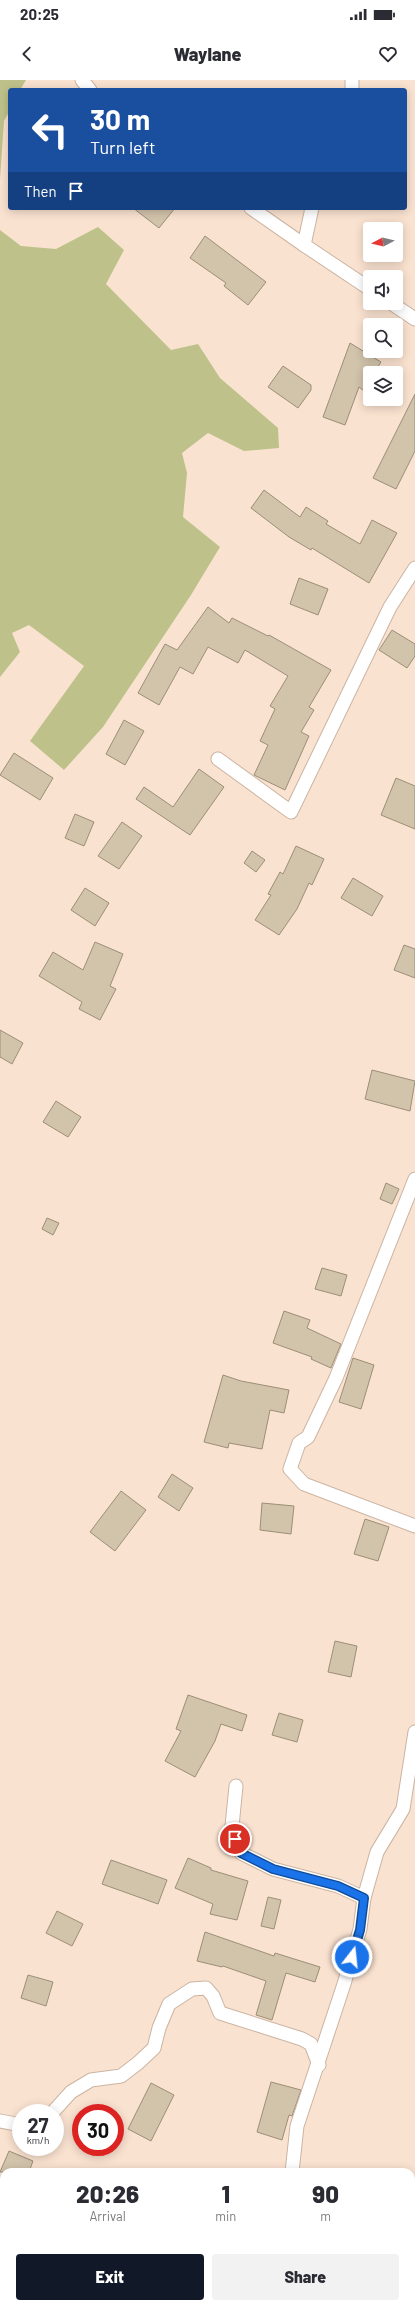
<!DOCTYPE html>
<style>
:root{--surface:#fff;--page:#f2f2f3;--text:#2b2b33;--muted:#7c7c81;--accent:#111827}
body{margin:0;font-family:Barlow,sans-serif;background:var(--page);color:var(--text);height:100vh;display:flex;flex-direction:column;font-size:15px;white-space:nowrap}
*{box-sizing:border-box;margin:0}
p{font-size:13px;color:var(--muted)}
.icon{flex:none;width:22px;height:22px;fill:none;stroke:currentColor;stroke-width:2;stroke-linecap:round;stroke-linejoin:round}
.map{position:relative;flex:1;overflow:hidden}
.side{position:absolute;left:0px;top:2088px;width:415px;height:140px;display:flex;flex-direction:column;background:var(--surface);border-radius:12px 12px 0 0;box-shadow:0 2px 10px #0003}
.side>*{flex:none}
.guide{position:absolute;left:8px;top:8px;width:399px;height:122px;border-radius:4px;box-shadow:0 2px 10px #0003;background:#1a4fa0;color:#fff;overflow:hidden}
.needle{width:26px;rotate:263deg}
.tools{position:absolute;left:363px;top:142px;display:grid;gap:8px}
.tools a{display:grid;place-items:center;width:40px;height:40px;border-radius:4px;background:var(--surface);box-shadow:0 2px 10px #0003;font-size:20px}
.speed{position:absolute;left:12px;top:2024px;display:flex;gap:8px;font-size:20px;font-weight:700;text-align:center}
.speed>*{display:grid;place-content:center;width:52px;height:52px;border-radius:50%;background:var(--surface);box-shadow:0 2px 10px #0003;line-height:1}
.speed small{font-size:10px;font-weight:400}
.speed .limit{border:6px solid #d22;background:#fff;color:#111}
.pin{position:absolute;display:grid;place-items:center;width:34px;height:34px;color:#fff;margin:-17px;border:2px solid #fff;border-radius:50%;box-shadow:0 1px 4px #0007}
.me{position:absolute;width:44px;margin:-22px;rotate:16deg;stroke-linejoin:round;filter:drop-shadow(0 0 3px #0008)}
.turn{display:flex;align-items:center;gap:14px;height:84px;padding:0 16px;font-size:18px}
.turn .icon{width:52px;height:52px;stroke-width:2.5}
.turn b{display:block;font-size:28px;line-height:34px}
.then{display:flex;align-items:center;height:38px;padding:0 16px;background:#0003;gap:8px;font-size:15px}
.eta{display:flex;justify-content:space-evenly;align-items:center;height:68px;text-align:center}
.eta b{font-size:24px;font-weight:800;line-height:28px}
.cta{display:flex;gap:8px;margin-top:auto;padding:8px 16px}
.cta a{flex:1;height:46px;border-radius:4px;background:var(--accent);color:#fff;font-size:16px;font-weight:800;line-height:46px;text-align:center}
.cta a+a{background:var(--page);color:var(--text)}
.status{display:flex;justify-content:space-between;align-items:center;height:28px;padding:0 20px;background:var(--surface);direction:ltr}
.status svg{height:11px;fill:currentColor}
header{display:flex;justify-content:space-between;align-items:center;height:52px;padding:0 16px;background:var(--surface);font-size:18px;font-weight:800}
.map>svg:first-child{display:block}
.green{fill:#bec28a}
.building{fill:#d2c3ab;stroke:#9c8e77}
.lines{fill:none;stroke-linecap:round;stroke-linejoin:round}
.minor-casing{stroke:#cbb4a2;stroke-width:15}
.minor{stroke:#fff;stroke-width:13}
.route-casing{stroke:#114b97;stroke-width:10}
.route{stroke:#1a73e8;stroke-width:7}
</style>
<div class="status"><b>20:25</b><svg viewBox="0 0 49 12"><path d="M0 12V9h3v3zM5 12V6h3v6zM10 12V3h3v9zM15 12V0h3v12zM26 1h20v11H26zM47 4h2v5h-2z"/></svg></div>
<header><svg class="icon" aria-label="back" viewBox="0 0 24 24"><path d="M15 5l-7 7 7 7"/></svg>Waylane<svg class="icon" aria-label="heart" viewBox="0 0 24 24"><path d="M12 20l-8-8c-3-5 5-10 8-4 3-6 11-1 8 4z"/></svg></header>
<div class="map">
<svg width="415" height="2228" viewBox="0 0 415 2228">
<rect width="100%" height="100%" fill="#fae2d0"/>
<g class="green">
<polygon points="0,0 26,0 20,10 10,10 10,30 4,41 0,99"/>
<polygon points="98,147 124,170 106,204 171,270 198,264 220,298 278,348 279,368 244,371 208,353 182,373 187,393 183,437 220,467 191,515 103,647 64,690 30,661 84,586 29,545 12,553 20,572 0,597 0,150 21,166 56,169"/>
</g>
<g class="building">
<polygon points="133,128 175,128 159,148"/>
<polygon points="205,156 266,202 248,225 224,206 226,203 190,178"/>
<polygon points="350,263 381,282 374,293 370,293 370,300 364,311 359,307 345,345 323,337"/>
<polygon points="283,286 311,305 311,310 298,328 268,307"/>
<polygon points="415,314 415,371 396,409 373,398"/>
<polygon points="264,410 300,437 306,427 328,441 326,444 360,464 372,440 397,453 369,503 312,468 311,470 289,457 251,428"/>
<polygon points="299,498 328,509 318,535 290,524"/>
<polygon points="208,527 229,543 232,538 268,556 269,555 331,590 309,627 314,630 301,652 309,656 285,710 254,695 268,665 260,661 275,629 270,626 288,596 245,570 238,583 208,567 193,594 180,587 159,625 138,613 165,564 177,570"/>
<polygon points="392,550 415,564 415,576 407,588 379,570"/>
<polygon points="124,640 144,651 125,685 106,674"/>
<polygon points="14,673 53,698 40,720 0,695"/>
<polygon points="199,689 224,707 190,755 136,719 144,707 173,727"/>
<polygon points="396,698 415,706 415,749 381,735"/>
<polygon points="75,734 94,742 84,766 65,758"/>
<polygon points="122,742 142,756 119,789 98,776"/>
<polygon points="296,766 324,779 312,805 309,803 297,829 279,855 255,840 271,815 268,814 280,792 283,794"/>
<polygon points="252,771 265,780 256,792 244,783"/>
<polygon points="353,798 383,816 372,836 341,818"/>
<polygon points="85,808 109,823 95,846 71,830"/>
<polygon points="95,862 123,874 110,906 116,909 100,940 79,929 82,922 39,896 53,872 83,890"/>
<polygon points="404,865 415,869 415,898 394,890"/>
<polygon points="0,950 23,963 12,984 0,977"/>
<polygon points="372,990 415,1001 410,1031 365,1019"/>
<polygon points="56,1021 81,1037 68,1057 43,1042"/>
<polygon points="386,1103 399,1109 392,1124 380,1119"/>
<polygon points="47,1138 59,1143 53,1155 42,1149"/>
<polygon points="322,1188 347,1195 341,1216 315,1209"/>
<polygon points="284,1231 310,1240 307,1248 341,1264 331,1288 311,1279 312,1277 273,1263"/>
<polygon points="353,1278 374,1285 361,1329 339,1322"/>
<polygon points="223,1295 241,1301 289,1310 284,1333 270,1330 262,1369 229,1363 228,1368 204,1362"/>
<polygon points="172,1394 193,1408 179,1431 158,1417"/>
<polygon points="121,1411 146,1430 115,1471 90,1452"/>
<polygon points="262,1423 294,1426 291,1454 260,1450"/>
<polygon points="365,1439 389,1447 378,1481 354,1474"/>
<polygon points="335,1561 357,1566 351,1597 328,1592"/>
<polygon points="188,1615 247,1635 242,1651 221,1644 215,1661 195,1697 165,1681 181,1651 176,1649"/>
<polygon points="279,1633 303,1640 297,1662 272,1655"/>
<polygon points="188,1778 211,1788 211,1790 248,1801 237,1840 210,1834 213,1824 175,1808"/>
<polygon points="111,1780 167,1800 158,1824 102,1804"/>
<polygon points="268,1817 281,1820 274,1849 261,1846"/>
<polygon points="57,1831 83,1844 72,1866 46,1853"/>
<polygon points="205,1852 274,1876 275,1873 320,1887 315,1902 286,1893 272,1940 256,1935 266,1901 223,1886 222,1887 197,1881"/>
<polygon points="28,1895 53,1902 46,1926 21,1918"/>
<polygon points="271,2002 301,2010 292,2036 289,2035 282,2060 257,2052"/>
<polygon points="151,2003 174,2015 151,2061 128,2049"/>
<polygon points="9,2071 33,2081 29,2092 0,2092"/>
</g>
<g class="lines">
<defs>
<g id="minor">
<polyline points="82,0 90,10"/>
<polyline points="352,0 352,10"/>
<polyline points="251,128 304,165"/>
<polyline points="312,128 304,165 370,209"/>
<polyline points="391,223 415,239"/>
<polyline points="218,679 291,732 390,527 415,488"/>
<polyline points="415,1099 336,1298 308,1357 299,1363 290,1389 304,1404 415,1446"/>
<polyline points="236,1706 232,1746 241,1773 273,1789 338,1806 364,1818"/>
<polyline points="52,2033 71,2012 91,2000 121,1996 138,1983 154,1968 159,1948 169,1924 192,1909 206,1908 213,1916 220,1933 302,1959 311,1964 319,1985"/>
<polyline points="0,2041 21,2045"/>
<polyline points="292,2092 297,2046 344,1904 360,1849 364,1818 377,1772 403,1729 415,1652"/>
<polyline points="0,2198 4,2199"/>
<polyline points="92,2224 107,2228"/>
<polyline points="250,2228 252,2224"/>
</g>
</defs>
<use href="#minor" class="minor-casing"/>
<use href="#minor" class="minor"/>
</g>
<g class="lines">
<defs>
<polyline id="route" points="235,1759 241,1773 273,1789 338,1806 364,1818 360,1850 352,1877"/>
</defs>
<use href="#route" class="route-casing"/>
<use href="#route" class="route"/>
</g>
</svg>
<div class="tools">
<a><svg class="needle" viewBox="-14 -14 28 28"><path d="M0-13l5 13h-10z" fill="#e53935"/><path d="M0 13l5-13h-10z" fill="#7c7c81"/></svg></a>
<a><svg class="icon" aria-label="sound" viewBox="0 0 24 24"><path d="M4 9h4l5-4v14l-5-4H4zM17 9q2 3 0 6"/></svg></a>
<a><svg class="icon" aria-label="search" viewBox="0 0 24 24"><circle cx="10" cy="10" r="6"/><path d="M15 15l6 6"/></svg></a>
<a><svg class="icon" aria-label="layers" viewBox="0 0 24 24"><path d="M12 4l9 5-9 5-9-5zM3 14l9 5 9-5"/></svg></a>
</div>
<div class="speed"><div>27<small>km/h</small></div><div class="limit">30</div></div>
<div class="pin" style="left:235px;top:1759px;background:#d93025"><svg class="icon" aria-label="arrive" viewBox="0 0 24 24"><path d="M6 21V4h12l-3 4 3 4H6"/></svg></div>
<svg class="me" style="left:352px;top:1877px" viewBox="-20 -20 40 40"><circle r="17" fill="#1a73e8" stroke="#fff" stroke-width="3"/><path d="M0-11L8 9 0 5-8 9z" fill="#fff"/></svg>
<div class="guide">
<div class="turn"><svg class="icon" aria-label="left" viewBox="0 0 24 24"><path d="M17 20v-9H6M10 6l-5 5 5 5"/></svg><div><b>30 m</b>Turn left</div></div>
<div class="then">Then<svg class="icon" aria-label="arrive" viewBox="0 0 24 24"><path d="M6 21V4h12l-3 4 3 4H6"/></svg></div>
</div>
<section class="side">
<div class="eta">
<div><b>20:26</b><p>Arrival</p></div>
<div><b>1</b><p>min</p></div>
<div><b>90</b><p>m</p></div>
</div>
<div class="cta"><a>Exit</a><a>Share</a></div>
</section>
</div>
